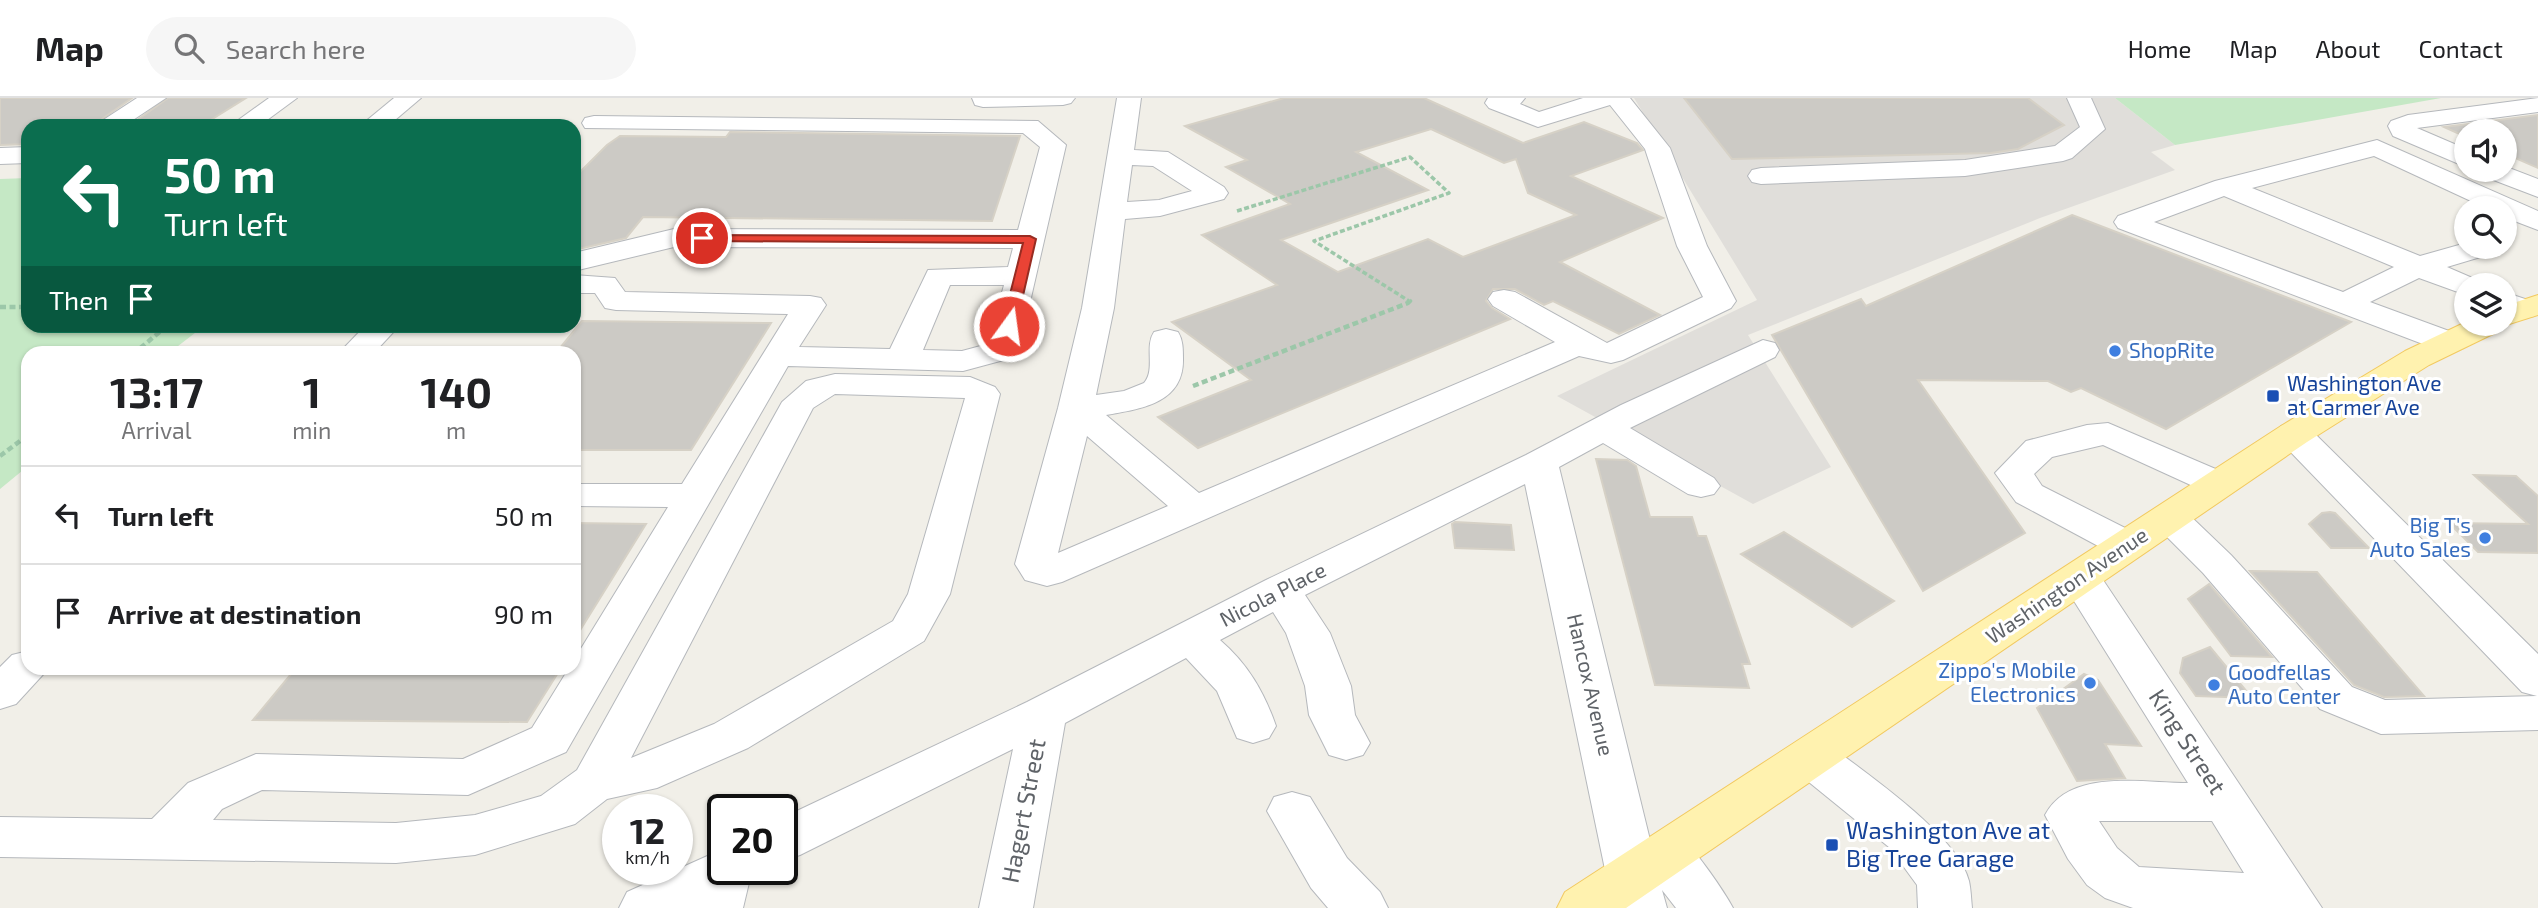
<!DOCTYPE html>
<style>
:root{--surface:#fff;--page:#f6f6f6;--text:#202124;--muted:#757577;--line:#e0e0e0}
body{margin:0;font-family:"Exo 2",sans-serif;background:var(--page);color:var(--text);height:100vh;display:flex;flex-direction:column;font-size:26px;white-space:nowrap}
*{box-sizing:border-box;margin:0}
p{font-size:23px;color:var(--muted)}
.icon{flex:none;width:38px;height:38px;fill:none;stroke:currentColor;stroke-width:2;stroke-linecap:round;stroke-linejoin:round}
.map{position:relative;flex:1;overflow:hidden}
.sheet{position:absolute;left:21px;top:248px;width:560px;height:329px;display:flex;flex-direction:column;background:var(--surface);border-radius:21px;box-shadow:0 2px 5px #0004}
.sheet>*{flex:none}
.top-card{position:absolute;left:21px;top:21px;width:560px;height:214px;border-radius:21px;box-shadow:0 2px 5px #0004;background:#0b6e4f;color:#fff;overflow:hidden}
.controls{position:absolute;left:2454px;top:21px;display:grid;gap:14px}
.controls a{display:grid;place-items:center;width:63px;height:63px;border-radius:50%;background:var(--surface);box-shadow:0 2px 5px #0004;font-size:35px}
.speed{position:absolute;left:602px;top:696px;display:flex;gap:14px;font-size:35px;font-weight:700;text-align:center}
.speed>*{display:grid;place-content:center;width:91px;height:91px;border-radius:50%;background:var(--surface);box-shadow:0 2px 5px #0004;line-height:1}
.speed small{font-size:18px;font-weight:400}
.speed .limit{border:4px solid #111;border-radius:10px;background:#fff;color:#111}
.pin{position:absolute;display:grid;place-items:center;width:60px;height:60px;color:#fff;margin:-30px;border:4px solid #fff;border-radius:50%;box-shadow:0 2px 7px #0007}
.me{position:absolute;width:77px;margin:-38px;rotate:14deg;stroke-linejoin:round;filter:drop-shadow(0 0 5px #0008)}
.turn{display:flex;align-items:center;gap:24px;height:147px;padding:0 28px;font-size:32px}
.turn .icon{width:91px;height:91px;stroke-width:2.5}
.turn b{display:block;font-size:49px;line-height:60px}
.then{display:flex;align-items:center;height:66px;padding:0 28px;background:#0003;gap:14px;font-size:26px}
.eta{display:flex;justify-content:space-evenly;align-items:center;height:119px;text-align:center}
.eta b{font-size:42px;font-weight:700;line-height:49px}
ul{padding:0;list-style:none}
li{display:flex;align-items:center;gap:21px;height:98px;padding:0 28px;border-top:2px solid var(--line)}
li div{flex:1}
li b{display:block;font-size:26px}
li em{font-style:normal}
header{display:flex;align-items:center;gap:42px;box-sizing:border-box;height:98px;padding:0 35px;background:var(--surface);border-bottom:2px solid var(--line)}
header strong{font-size:33px}
nav{display:flex;gap:38px;margin-inline-start:auto;font-size:24px}
.search{width:490px;height:63px;background:var(--page);display:flex;align-items:center;gap:18px;box-sizing:border-box;padding:0 24px;border-radius:38px;color:var(--muted);font-size:26px}
.map>svg:first-child{display:block}
.industrial{fill:#e0deda}
.green{fill:#c5e8c5}
.building{fill:#cccac5;stroke:#d6d1c6;stroke-width:2;fill-rule:evenodd}
.lines{fill:none;stroke-linecap:round;stroke-linejoin:round}
.minor-casing{stroke:#b5b8bc;stroke-width:2}
.major-casing{stroke:#f2c960;stroke-width:2}
.path-far1{stroke:#9cc7a9;stroke-width:3.5;stroke-dasharray:5 2.5;stroke-linecap:butt}
.path{stroke:#9cc7a9;stroke-width:4.5;stroke-dasharray:6 3.5;stroke-linecap:butt}
.minor{fill:#fff;fill-rule:evenodd}
.major{fill:#fff2af;fill-rule:evenodd}
.route{fill:#ea4335;stroke:#982c22;stroke-width:2}
.shop-dot{fill:#3f7fe0;stroke:#fff;stroke-width:2.5}
.transit-dot{fill:#1a4fb4;stroke:#fff;stroke-width:2.5}
.labels{text-anchor:middle;stroke-width:6;stroke-linejoin:round;paint-order:stroke}
.shop-label{font-size:21px;fill:#366cbe;stroke:#fff;text-anchor:start}
.transit-label{font-size:21px;fill:#164399;stroke:#fff;text-anchor:start}
.street-label{font-size:21px;fill:#5f6368;stroke:#fff}
.near-street-label{font-size:24px;fill:#5f6368;stroke:#fff}
.near-transit-label{font-size:24px;fill:#164399;stroke:#fff;text-anchor:start}
</style>
<header>
<strong>Map</strong>
<div class="search"><svg class="icon" aria-label="search" viewBox="0 0 24 24"><circle cx="10" cy="10" r="6"/><path d="M15 15l6 6"/></svg>Search here</div>
<nav><a>Home</a><a>Map</a><a>About</a><a>Contact</a></nav>
</header>
<div class="map">
<svg width="2538" height="810" viewBox="0 0 2538 810">
<rect width="100%" height="100%" fill="#f1efe8"/>
<polygon class="industrial" points="1634,0 2115,0 2175,47 2151,54 2175,72 2040,120 1748,237 1831,369 1753,406 1557,298 1757,202"/>
<g class="green">
<polygon points="2115,0 2441,0 2175,47"/>
<polygon points="28,80 28,228 204,228 169,255 28,256 28,368 0,391 0,81"/>
</g>
<g class="building">
<polygon points="0,0 132,0 92,28 28,28 28,46 0,47"/>
<polygon points="168,0 246,0 201,28 129,28"/>
<path d="M1284,0H1424L1523,45L1584,24L1637,45L1643,52L1571,78L1663,120L1560,164L1660,217L1619,236L1553,203L1544,207L1515,191H1493L1486,203L1492,210L1510,221L1198,350L1158,319L1251,282L1172,224L1277,187L1202,137L1290,106L1226,69L1247,62L1185,28ZM1431,31L1504,65L1516,61L1528,95L1576,117L1463,159L1428,141L1338,174L1281,142L1428,92L1356,54Z"/>
<polygon points="1684,0 2028,0 2064,27 2018,51 1991,55 1732,61"/>
<polygon points="2538,17 2538,70 2504,55 2504,33 2466,33 2466,39 2444,29"/>
<polygon points="730,34 1020,38 992,123 643,119 626,140 574,152 574,80 607,47 620,38 726,39"/>
<polygon points="2072,117 2351,224 2166,331 2081,290 2071,294 2048,283 1918,282 2025,435 1923,493 1772,237 1861,201 1866,208"/>
<polygon points="582,223 771,225 691,352 574,352 574,256 555,256"/>
<polygon points="1596,361 1627,362 1636,368 1650,419 1692,419 1698,438 1706,438 1750,566 1742,566 1749,590 1655,587"/>
<polygon points="2474,377 2516,378 2538,398 2538,455 2478,454 2449,425 2528,426"/>
<polygon points="2330,414 2335,415 2369,450 2331,450 2309,426 2322,415"/>
<polygon points="1455,424 1511,427 1514,452 1455,450 1452,426"/>
<polygon points="574,425 646,426 574,542"/>
<polygon points="1784,434 1894,503 1852,529 1741,456"/>
<polygon points="2250,473 2317,474 2424,598 2384,599 2354,587"/>
<polygon points="2209,486 2272,559 2231,558 2188,501"/>
<polygon points="2210,549 2252,600 2196,598 2180,575 2183,560"/>
<polygon points="296,570 561,570 527,624 253,622"/>
<polygon points="2084,576 2098,582 2141,648 2105,646 2125,680 2077,683 2037,610"/>
</g>
<g class="lines">
<defs>
<g id="minor">
<polygon points="137,0 166,0 124,28 94,28"/>
<polygon points="269,0 297,0 259,28 230,28"/>
<polygon points="394,0 421,0 388,28 360,28"/>
<polygon points="972,0 1075,0 1071,5 1063,7 983,9 975,7"/>
<path d="M1117,0H1141L1134,52L1168,54L1224,89L1228,95L1224,101L1160,118L1125,121L1114,210L1096,297L1124,293L1144,285C1156,271 1144,249 1154,234L1166,231L1178,234C1183,242 1183,251 1183,261C1184,305 1141,311 1106,317L1199,395L1555,244L1493,208L1488,201L1493,194L1504,192L1515,194L1607,245L1703,199L1677,148L1645,51L1610,7L1538,29L1489,10L1485,5L1488,0H1525L1520,6L1539,14L1583,0H1630L1670,50L1707,148L1736,203L1731,210L1623,262L1611,265L1579,258L1062,484L1047,488L1025,482L1015,466L1058,310L1082,210ZM1132,67L1153,68L1192,93L1159,102L1127,104ZM1087,338L1168,408L1058,455Z"/>
<polygon points="2067,0 2091,0 2105,31 2072,60 2063,63 1965,78 1761,86 1752,84 1748,78 1752,72 1761,70 1965,62 2055,48 2080,29"/>
<polygon points="2538,0 2538,14 2417,30 2466,51 2466,69 2393,38 2388,28 2391,23 2408,17"/>
<path d="M594,18L1038,23L1066,47L1019,252L1015,259L963,273L788,268L566,654L468,697L262,692L222,711L213,722L396,725L475,717L541,698L577,672L782,304L806,283L835,276L970,279L995,289L1000,296L950,496L924,543L748,650L657,690L607,701L575,726L475,757L396,765L0,759V719L152,721L188,685L256,656L463,661L532,630L569,570H574V562L668,409L574,408V386H682L788,216L616,212L605,210L595,195H574V177L615,180L625,194L810,198L821,200L826,207L799,249L890,251L928,172L1008,169L1013,150L674,149L574,173V155L674,131L1018,132L1040,49L1023,35L585,30L582,25L585,20ZM950,187H1004L988,246L962,253L923,252ZM835,296L965,300L908,496L893,523L714,626L631,660L813,310Z"/>
<path d="M2377,42L2538,113V132L2504,119V110H2486L2374,58L2252,90L2420,158L2466,145V149H2498L2494,155L2447,169L2477,182L2481,187H2466V197L2419,180L2370,204L2460,237L2464,244L2460,251L2448,254L2436,251L2118,130L2114,124L2118,118L2215,83ZM2224,98L2394,169L2343,194L2154,124Z"/>
<polygon points="28,49 28,65 0,66 0,50"/>
<polygon points="2504,68 2538,81 2538,99 2483,78 2479,72 2504,72"/>
<polygon points="2504,194 2534,204 2538,212 2534,218 2523,220 2504,214"/>
<polygon points="365,228 399,228 373,256 338,256"/>
<path d="M1763,242L1775,245L1779,252L1775,259L1630,330L1714,380L1720,388L1714,396L1701,399L1688,396L1603,345L1559,369L1650,742C1661,738 1671,735 1682,742C1695,750 1725,795 1733,810H1676L1662,792L1667,810H1613L1525,386L1305,497L1330,535L1351,588L1355,617L1370,645L1363,657L1346,662L1329,657L1309,617L1305,588L1286,535L1273,514L1220,542C1248,566 1264,594 1276,628L1269,640L1253,645L1237,640L1217,593L1186,560L1065,625L1033,810H979L1013,651L800,757L782,763V720L1027,604L1266,482L1526,357L1621,307Z"/>
<polygon points="2108,325 2232,378 2238,386 2232,394 2219,397 2206,394 2103,347 2052,359 2034,376 2042,388 2141,438 2147,447 2141,456 2127,460 2113,456 2016,404 1995,375 2026,343 2087,327"/>
<polygon points="2294,325 2307,328 2538,556 2538,632 2381,636 2320,611 2203,475 2156,428 2150,420 2156,412 2170,408 2184,412 2231,457 2352,589 2385,602 2537,598 2522,594 2281,344 2276,336 2281,328"/>
<path d="M2080,466L2095,470L2322,810H2133L2105,800L2087,787L2068,761L2045,717C2070,670 2142,685 2188,685L2059,479L2065,470ZM2099,723H2212L2244,775L2139,769L2117,750Z"/>
<polygon points="28,553 28,570 49,570 16,606 0,611 0,569 12,557"/>
<path d="M1811,641L1828,646C1865,675 1958,737 1969,783C1971,792 1971,801 1972,810H1918L1917,787L1890,750L1794,672L1787,659L1794,646Z"/>
<polygon points="1292,694 1310,699 1347,760 1380,794 1388,810 1328,810 1311,790 1267,713 1274,699"/>
<polygon points="723,751 723,772 752,772 743,810 619,810 627,794"/>
</g>
<polygon id="major" points="2538,197 2538,217 2503,228 2499,233 2429,267 2307,344 1626,810 1557,810 1565,794 2281,328 2405,253 2466,224 2504,226 2504,208"/>
</defs>
<use href="#minor" class="minor-casing"/>
<use href="#major" class="major-casing"/>
<polyline class="path-far1" points="1237,113 1410,59 1449,95 1314,143 1409,203"/>
<g class="path">
<polyline points="0,209 28,209"/>
<polyline points="133,256 167,228"/>
<polyline points="1193,288 1408,205 1410,203 1407,201"/>
<polyline points="0,358 28,337"/>
</g>
<use href="#minor" class="minor"/>
<use href="#major" class="major"/>
</g>
<polygon class="route" points="697,137 1030,138 1036,141 1016,228 1009,231 1002,228 1023,145 702,143 697,142"/>
<g class="shop-dot">
<circle cx="2115" cy="253" r="7"/>
<circle cx="2485" cy="440" r="7"/>
<circle cx="2090" cy="585" r="7"/>
<circle cx="2214" cy="587" r="7"/>
</g>
<g class="transit-dot">
<rect x="2266" y="291" width="14" height="14" rx="3.5"/>
<rect x="1825" y="740" width="14" height="14" rx="3.5"/>
</g>
<g class="labels">
<g class="shop-label">
<text x="2129" y="260">ShopRite</text>
<text x="2471" y="435" text-anchor="end">Big T's<tspan x="2471" dy="24">Auto Sales</tspan></text>
<text x="2076" y="580" text-anchor="end">Zippo's Mobile<tspan x="2076" dy="24">Electronics</tspan></text>
<text x="2228" y="582">Goodfellas<tspan x="2228" dy="24">Auto Center</tspan></text>
</g>
<g class="transit-label">
<text x="2287" y="293">Washington Ave<tspan x="2287" dy="24">at Carmer Ave</tspan></text>
</g>
<g class="street-label">
<text transform="translate(2067 488) rotate(-34)" y="7">Washington Avenue</text>
<text transform="translate(1273 497) rotate(-27)" y="7">Nicola Place</text>
<text transform="translate(1590 587) rotate(77)" y="7">Hancox Avenue</text>
</g>
<g class="near-street-label">
<text transform="translate(2187 644) rotate(57)" y="8">King Street</text>
<text transform="translate(1024 713) rotate(-79)" y="8">Hagert Street</text>
</g>
<g class="near-transit-label">
<text x="1846" y="741">Washington Ave at<tspan x="1846" dy="28">Big Tree Garage</tspan></text>
</g>
</g>
</svg>
<div class="controls">
<a><svg class="icon" aria-label="sound" viewBox="0 0 24 24"><path d="M4 9h4l5-4v14l-5-4H4zM17 9q2 3 0 6"/></svg></a>
<a><svg class="icon" aria-label="search" viewBox="0 0 24 24"><circle cx="10" cy="10" r="6"/><path d="M15 15l6 6"/></svg></a>
<a><svg class="icon" aria-label="layers" viewBox="0 0 24 24"><path d="M12 4l9 5-9 5-9-5zM3 14l9 5 9-5"/></svg></a>
</div>
<div class="speed"><div>12<small>km/h</small></div><div class="limit">20</div></div>
<div class="pin" style="left:702px;top:140px;background:#d93025"><svg class="icon" aria-label="arrive" viewBox="0 0 24 24"><path d="M6 21V4h12l-3 4 3 4H6"/></svg></div>
<svg class="me" style="left:1009px;top:228px" viewBox="-20 -20 40 40"><circle r="17" fill="#ea4335" stroke="#fff" stroke-width="3"/><path d="M0-11L8 9 0 5-8 9z" fill="#fff"/></svg>
<div class="top-card">
<div class="turn"><svg class="icon" aria-label="left" viewBox="0 0 24 24"><path d="M17 20v-9H6M10 6l-5 5 5 5"/></svg><div><b>50 m</b>Turn left</div></div>
<div class="then">Then<svg class="icon" aria-label="arrive" viewBox="0 0 24 24"><path d="M6 21V4h12l-3 4 3 4H6"/></svg></div>
</div>
<section class="sheet">
<div class="eta">
<div><b>13:17</b><p>Arrival</p></div>
<div><b>1</b><p>min</p></div>
<div><b>140</b><p>m</p></div>
</div>
<ul>
<li><svg class="icon" aria-label="left" viewBox="0 0 24 24"><path d="M17 20v-9H6M10 6l-5 5 5 5"/></svg><div><b>Turn left</b></div><em>50 m</em></li>
<li><svg class="icon" aria-label="arrive" viewBox="0 0 24 24"><path d="M6 21V4h12l-3 4 3 4H6"/></svg><div><b>Arrive at destination</b></div><em>90 m</em></li>
</ul>
</section>
</div>
